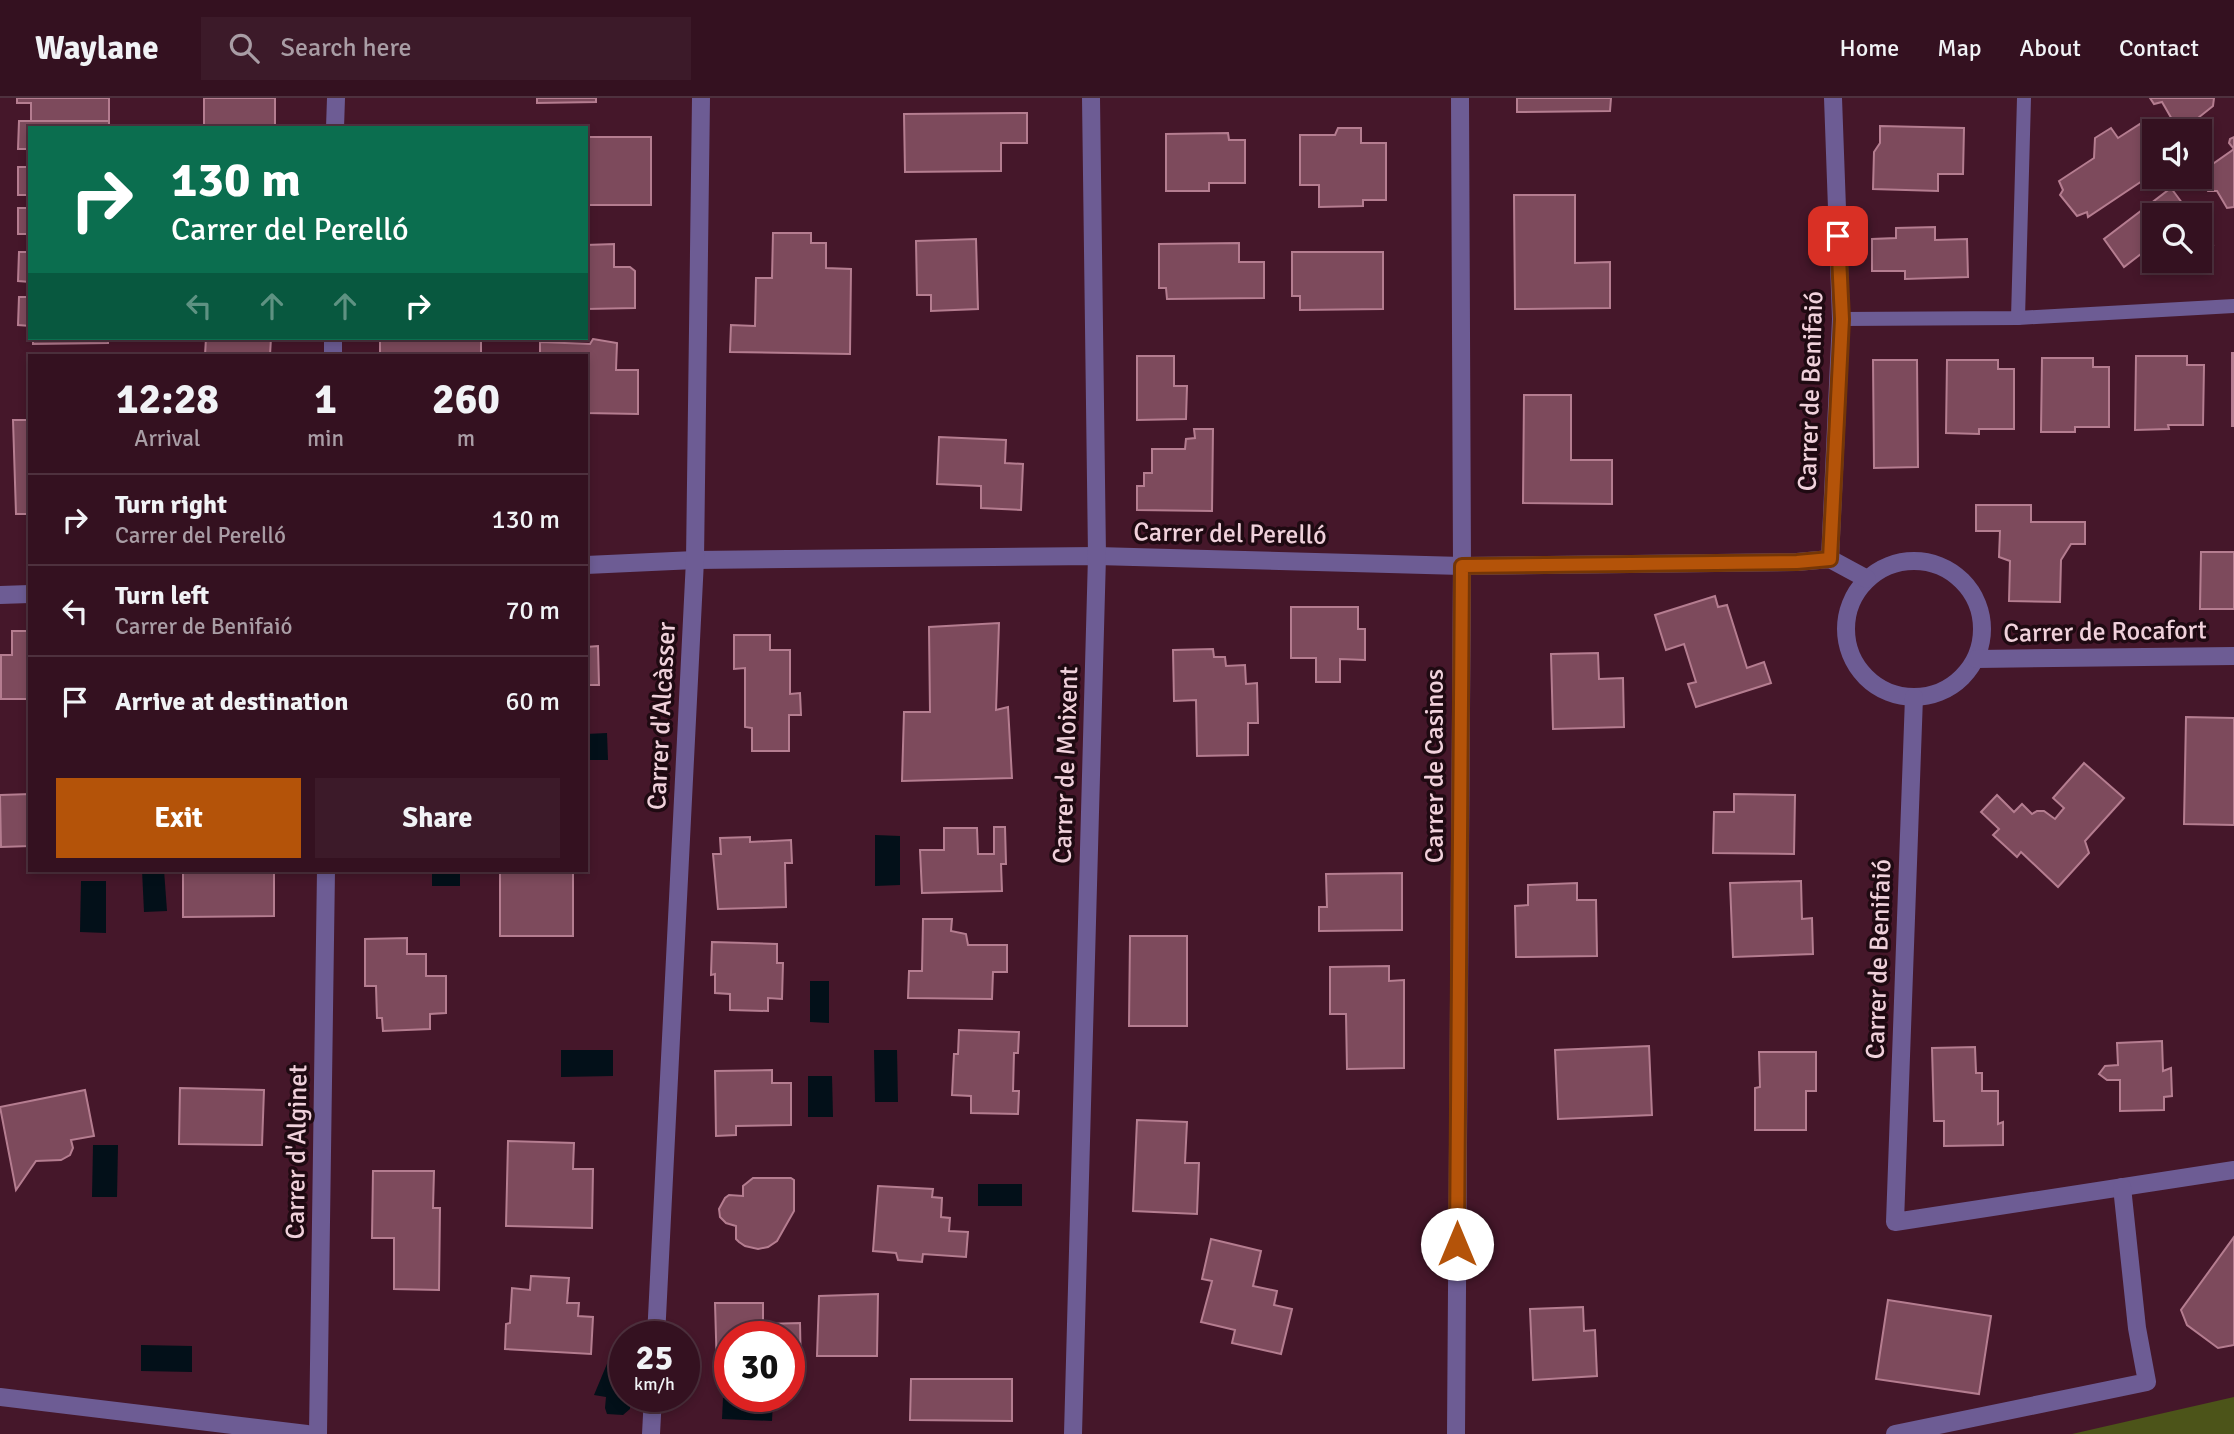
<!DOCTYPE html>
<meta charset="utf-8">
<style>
:root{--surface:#341120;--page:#3c1a29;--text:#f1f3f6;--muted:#a99da5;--line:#4e313e;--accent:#b45309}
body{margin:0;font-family:Signika,sans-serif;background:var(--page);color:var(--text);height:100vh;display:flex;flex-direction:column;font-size:26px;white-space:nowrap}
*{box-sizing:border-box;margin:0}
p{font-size:23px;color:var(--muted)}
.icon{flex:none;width:38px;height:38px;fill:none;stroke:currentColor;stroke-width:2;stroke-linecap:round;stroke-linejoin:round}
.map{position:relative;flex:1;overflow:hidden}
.details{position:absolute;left:28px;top:256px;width:560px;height:518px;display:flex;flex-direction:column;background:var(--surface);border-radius:0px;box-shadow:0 4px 10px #0003,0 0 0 2px var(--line)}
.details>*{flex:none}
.guide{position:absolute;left:28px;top:28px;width:560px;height:214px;border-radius:0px;box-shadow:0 4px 10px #0003,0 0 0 2px var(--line);background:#0b6e4f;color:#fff;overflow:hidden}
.controls{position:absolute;left:2142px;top:21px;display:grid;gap:14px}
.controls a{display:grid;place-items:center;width:70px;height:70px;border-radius:0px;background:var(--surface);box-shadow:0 4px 10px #0003,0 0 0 2px var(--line);font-size:35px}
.speed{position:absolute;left:609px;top:1223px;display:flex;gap:14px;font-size:35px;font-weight:700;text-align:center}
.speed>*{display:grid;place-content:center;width:91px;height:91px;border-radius:50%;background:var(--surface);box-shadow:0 4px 10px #0003,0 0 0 2px var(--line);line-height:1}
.speed small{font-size:18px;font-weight:400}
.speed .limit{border:10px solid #d22;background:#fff;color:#111}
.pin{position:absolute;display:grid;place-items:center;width:60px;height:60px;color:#fff;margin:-30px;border-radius:14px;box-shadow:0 4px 10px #0006}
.me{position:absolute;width:77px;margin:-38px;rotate:0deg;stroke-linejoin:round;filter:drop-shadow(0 0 5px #0008)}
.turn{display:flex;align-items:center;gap:24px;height:147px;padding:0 28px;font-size:32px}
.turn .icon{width:91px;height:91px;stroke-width:2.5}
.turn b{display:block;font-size:49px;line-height:60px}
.lanes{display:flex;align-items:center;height:66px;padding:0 28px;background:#0003;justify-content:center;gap:35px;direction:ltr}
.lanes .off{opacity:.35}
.eta{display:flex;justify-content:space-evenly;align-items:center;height:119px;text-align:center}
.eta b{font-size:42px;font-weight:700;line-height:49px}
.button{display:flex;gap:14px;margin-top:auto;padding:14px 28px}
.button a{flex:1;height:80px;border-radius:0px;background:var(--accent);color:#fff;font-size:28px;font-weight:700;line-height:80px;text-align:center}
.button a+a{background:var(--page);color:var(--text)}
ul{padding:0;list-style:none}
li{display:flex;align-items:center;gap:21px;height:91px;padding:0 28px;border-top:2px solid var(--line)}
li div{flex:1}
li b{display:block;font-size:26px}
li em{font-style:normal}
header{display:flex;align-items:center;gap:42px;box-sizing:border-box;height:98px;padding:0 35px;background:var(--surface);border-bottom:2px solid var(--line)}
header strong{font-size:33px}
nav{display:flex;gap:38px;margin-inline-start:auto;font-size:24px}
.search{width:490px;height:63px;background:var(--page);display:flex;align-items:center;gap:18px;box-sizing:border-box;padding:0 24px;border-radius:0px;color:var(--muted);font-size:26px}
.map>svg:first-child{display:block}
.green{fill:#4c5419}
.water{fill:#031019}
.building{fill:#7d4a5c;stroke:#b57d90;stroke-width:2}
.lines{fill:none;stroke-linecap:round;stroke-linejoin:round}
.lane{stroke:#6d5c94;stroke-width:14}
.street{stroke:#6d5c94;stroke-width:18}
.route-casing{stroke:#753606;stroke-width:18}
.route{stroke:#b45309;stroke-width:12}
.labels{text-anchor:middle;stroke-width:7;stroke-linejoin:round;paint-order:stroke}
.street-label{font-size:26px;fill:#f0d1db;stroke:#1f0a12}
</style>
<header>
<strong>Waylane</strong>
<div class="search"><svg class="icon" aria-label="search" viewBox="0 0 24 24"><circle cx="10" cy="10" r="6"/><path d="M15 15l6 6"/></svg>Search here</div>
<nav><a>Home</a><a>Map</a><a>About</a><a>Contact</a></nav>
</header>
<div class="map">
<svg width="2234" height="1336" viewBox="0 0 2234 1336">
<rect width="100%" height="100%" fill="#45172a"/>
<polygon class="green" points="2234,1299 2234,1336 2072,1336"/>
<g class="water">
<polygon points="607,635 608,662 586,662 586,636"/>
<polygon points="875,737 900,738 900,787 875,788"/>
<polygon points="142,772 164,772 167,813 144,814"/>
<rect x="432" y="772" width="28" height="16"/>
<polygon points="81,783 106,783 106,835 80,834"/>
<polygon points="810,883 829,883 829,925 810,924"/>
<polygon points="561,952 613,952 613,978 561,979"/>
<polygon points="874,952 897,952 898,1004 875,1004"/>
<polygon points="808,978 832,978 833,1019 808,1019"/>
<polygon points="93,1047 118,1047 117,1099 92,1099"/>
<rect x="978" y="1086" width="44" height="22"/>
<polygon points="141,1247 192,1248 192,1274 141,1273"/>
<polygon points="609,1261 625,1263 625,1298 630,1299 630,1311 623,1317 607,1316 605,1310 606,1299 594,1297"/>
<polygon points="723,1300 773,1302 772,1323 722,1321"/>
</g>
<g class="building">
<polygon points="17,0 109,0 109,23 31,23 31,5 17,5"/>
<rect x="204" y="0" width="71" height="30"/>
<polygon points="537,0 596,0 596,4 537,5"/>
<polygon points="1517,0 1611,0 1610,13 1517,14"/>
<polygon points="2150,0 2214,0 2213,8 2183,32 2177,30 2162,4 2154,6"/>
<polygon points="1027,15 1027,45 1001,45 1001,73 905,74 904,16"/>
<polygon points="19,23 109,23 109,30 30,30 30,51 18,51"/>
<polygon points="2140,26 2154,48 2154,75 2088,119 2087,114 2077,118 2060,97 2063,92 2059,83 2094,60 2095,40 2111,30 2118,40"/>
<polygon points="1880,28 1964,30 1963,76 1938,76 1938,93 1873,91 1874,54 1880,45"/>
<polygon points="1338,30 1361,30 1361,45 1386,45 1386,102 1363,102 1363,108 1319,109 1319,87 1300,87 1300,37 1335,37"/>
<polygon points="1228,35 1229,42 1245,42 1245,85 1209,85 1209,93 1166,93 1166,36"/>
<rect x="586" y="39" width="65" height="68"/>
<polygon points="2234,39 2234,109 2227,110 2217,93 2208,93 2198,79 2200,75 2234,51 2229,45 2230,41"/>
<rect x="18" y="69" width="12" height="28"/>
<polygon points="2171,90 2191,117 2154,117 2154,155 2150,149 2124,169 2104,141"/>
<polygon points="1514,97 1575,97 1575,165 1610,164 1610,210 1515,211"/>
<rect x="18" y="110" width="12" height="26"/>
<polygon points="1935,129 1935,142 1967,141 1968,179 1905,181 1905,173 1872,173 1872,141 1896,140 1896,130"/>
<polygon points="2200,129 2213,147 2200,157"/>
<polygon points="773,135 811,135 811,145 826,145 826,170 851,171 850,256 730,254 731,227 755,228 756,180 772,180"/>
<polygon points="976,141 978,211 931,213 931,197 917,197 916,143"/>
<polygon points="1239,145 1239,164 1264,164 1264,200 1167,201 1166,190 1159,190 1159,146"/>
<polygon points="614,146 614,169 630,169 635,173 635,210 586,211 586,147"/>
<polygon points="19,154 30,154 30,184 18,183"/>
<polygon points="1292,154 1383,154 1383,211 1300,212 1300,198 1292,198"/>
<polygon points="19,199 30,199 30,228 18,227"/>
<polygon points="33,240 108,240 108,245 33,246"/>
<polygon points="206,240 271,240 270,257 205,257"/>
<rect x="380" y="240" width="101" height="17"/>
<polygon points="593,241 617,245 616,272 638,272 638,316 586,315 586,257 540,257 540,244 590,246"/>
<rect x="2232" y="255" width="2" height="73"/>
<polygon points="1137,258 1174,258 1174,288 1187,288 1186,321 1137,322"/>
<polygon points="2136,258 2187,258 2187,267 2204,267 2203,327 2168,327 2169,331 2135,332"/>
<polygon points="2042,260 2093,260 2093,269 2109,269 2109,329 2075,329 2075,334 2041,334"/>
<polygon points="1873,262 1917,262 1918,369 1874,370"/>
<polygon points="1947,262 1998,262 1998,271 2014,271 2014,331 1979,331 1979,336 1946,335"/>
<polygon points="1524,297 1571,297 1571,362 1612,362 1612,406 1523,405"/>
<polygon points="13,322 30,322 30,416 16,416"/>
<polygon points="1194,331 1213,331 1212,413 1137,412 1137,388 1144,388 1144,375 1152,375 1152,351 1185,351 1186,341 1195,340"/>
<polygon points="939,339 1006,342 1005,365 1023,366 1021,412 981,410 981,388 937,386"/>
<polygon points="1976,407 2031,407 2031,424 2085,424 2085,446 2071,446 2061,462 2060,504 2009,503 2010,463 1999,459 2000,433 1976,433"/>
<polygon points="2201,454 2234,454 2234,511 2200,511"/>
<polygon points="1715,498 1718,509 1727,507 1747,570 1764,564 1771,585 1696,609 1688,586 1696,584 1684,546 1666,552 1655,517"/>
<polygon points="1291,509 1358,509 1358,531 1365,531 1365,562 1340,561 1340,584 1316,584 1316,560 1291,560"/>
<polygon points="999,525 996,612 1008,609 1012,680 902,683 904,614 930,614 929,529"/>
<polygon points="12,533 30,533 30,601 1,601 1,557 12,557"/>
<polygon points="734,537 770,537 770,552 790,552 790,596 800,595 801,617 789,617 789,653 752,653 752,630 745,629 745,570 734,571"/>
<polygon points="598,548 599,587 588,587 589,598 586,598 586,549"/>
<polygon points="1213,551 1214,559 1225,559 1226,568 1245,567 1246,586 1257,585 1258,625 1248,625 1248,657 1197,658 1196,602 1174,603 1173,552"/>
<polygon points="1598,555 1599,581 1623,580 1624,629 1553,631 1551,556"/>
<polygon points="2186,619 2234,620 2234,727 2184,726"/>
<polygon points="2084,665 2124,700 2085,743 2089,755 2058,789 2021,754 2017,759 1993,737 1999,731 1981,714 1997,697 2014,714 2022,706 2032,716 2037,713 2044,713 2055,721 2064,710 2053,700"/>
<polygon points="30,696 30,748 1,749 0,697"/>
<polygon points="1734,696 1795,697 1794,756 1713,755 1714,714 1734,714"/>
<polygon points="994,729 1005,729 1006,766 1001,766 1002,793 922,795 920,752 944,752 944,730 977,730 978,756 994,756"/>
<polygon points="750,739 750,744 791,742 792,765 785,765 786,809 718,811 713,756 721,756 720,740"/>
<polygon points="183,772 274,772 274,818 183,819"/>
<rect x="500" y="772" width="73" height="66"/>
<polygon points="1402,775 1402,832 1319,833 1319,809 1327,809 1326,776"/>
<polygon points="1801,783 1802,821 1812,820 1813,856 1733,859 1730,785"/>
<polygon points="1577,785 1577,802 1596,802 1597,858 1516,859 1515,808 1528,807 1528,787"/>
<polygon points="923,821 952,821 951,833 966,836 968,847 1007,847 1007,874 993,874 992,901 908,900 909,873 922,873"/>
<polygon points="1130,838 1187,838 1187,928 1129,928"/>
<polygon points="407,840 407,856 426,856 426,878 446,878 446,915 430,916 430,931 383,933 382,920 377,920 376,888 365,888 365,841"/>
<polygon points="712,844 777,846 777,865 783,865 782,901 768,900 768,913 730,912 730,896 715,895 715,876 711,877"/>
<polygon points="1389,868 1389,883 1404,882 1404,970 1347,971 1346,916 1330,916 1330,869"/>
<polygon points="959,932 1019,934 1018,955 1014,955 1013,993 1019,993 1018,1016 971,1015 971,998 952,997 954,956 958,956"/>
<polygon points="2162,943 2163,973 2171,970 2172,998 2164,999 2164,1012 2120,1013 2120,982 2107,982 2099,976 2105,968 2118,967 2117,945"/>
<polygon points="1649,948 1652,1017 1558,1021 1555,952"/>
<polygon points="1975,949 1976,975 1982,975 1982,993 1998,993 1998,1026 2003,1024 2003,1047 1944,1048 1944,1023 1934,1023 1932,950"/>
<polygon points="1759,954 1816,954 1816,993 1806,993 1806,1032 1755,1032 1755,990 1760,989"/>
<polygon points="772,972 772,985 791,985 791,1027 736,1028 736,1037 716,1038 715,973"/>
<polygon points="180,990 264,992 262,1047 179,1046"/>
<polygon points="85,992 94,1038 71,1042 73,1050 70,1057 61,1062 36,1063 16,1092 0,1009"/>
<polygon points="1137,1022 1187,1024 1185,1065 1199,1065 1197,1116 1133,1113"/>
<polygon points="508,1043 574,1045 573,1071 593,1071 592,1130 506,1128"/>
<polygon points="373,1073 434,1073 433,1110 440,1110 439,1192 394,1191 394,1140 372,1140"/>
<polygon points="791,1080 794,1082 794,1113 777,1143 768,1149 758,1151 745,1148 739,1144 736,1141 736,1128 726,1125 720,1119 719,1111 725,1100 729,1097 743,1098 743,1088 753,1080"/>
<polygon points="878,1088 933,1091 932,1099 942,1100 941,1119 950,1120 949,1133 968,1134 966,1159 923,1156 922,1164 898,1162 896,1155 873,1153"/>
<polygon points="2234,1139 2234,1247 2218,1250 2187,1227 2181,1212"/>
<polygon points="1211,1141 1261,1153 1253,1188 1277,1193 1274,1207 1292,1211 1281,1256 1232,1245 1235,1232 1201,1224 1212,1183 1202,1181"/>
<polygon points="531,1178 569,1180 567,1205 579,1205 578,1218 593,1219 591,1256 505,1251 506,1226 510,1225 512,1190 530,1192"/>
<polygon points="878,1196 877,1258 817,1258 819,1198"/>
<polygon points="1888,1202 1991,1218 1979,1296 1876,1281"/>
<polygon points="715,1205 763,1205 763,1226 800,1225 801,1275 789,1275 789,1239 730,1239 730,1288 724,1289 724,1273 717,1273"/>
<polygon points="1583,1209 1584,1233 1595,1232 1597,1278 1533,1282 1530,1211"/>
<polygon points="911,1281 1012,1281 1012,1323 910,1322"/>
</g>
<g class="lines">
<g class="lane">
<polyline points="2018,220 2024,0"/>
<polyline points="1841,221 2018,220 2234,208"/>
</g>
<g class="street">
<polyline points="335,30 336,0"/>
<polyline points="333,257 333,240"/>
<polyline points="1830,461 1841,221 1833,0"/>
<circle cx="1914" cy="531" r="68"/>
<polyline points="586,467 695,462 1097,458 1462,468 1797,464 1830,461 1867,481"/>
<polyline points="0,497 30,496"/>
<polyline points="1976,561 2234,558"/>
<polyline points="1914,599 1895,1124 2234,1072"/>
<polyline points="656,1239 695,462 701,0"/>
<polyline points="0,1299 307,1336"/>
<polyline points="318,1336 326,772"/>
<polyline points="651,1336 653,1298"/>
<polyline points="1073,1336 1097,458 1091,0"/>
<polyline points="1456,1336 1462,468 1460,0"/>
<polyline points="1895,1336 2147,1284 2137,1230 2122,1089"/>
</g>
</g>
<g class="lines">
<defs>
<polyline id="route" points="1457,1146 1462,468 1797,464 1830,461 1842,221 1838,138"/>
</defs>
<use href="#route" class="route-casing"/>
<use href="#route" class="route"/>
</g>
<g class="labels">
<g class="street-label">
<text transform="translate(1810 293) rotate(-88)" y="9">Carrer de Benifaió</text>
<text transform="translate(1230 435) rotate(1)" y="9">Carrer del Perelló</text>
<text transform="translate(2105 533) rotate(-1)" y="9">Carrer de Rocafort</text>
<text transform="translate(661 618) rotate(-87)" y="9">Carrer d'Alcàsser</text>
<text transform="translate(1065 667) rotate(-88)" y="9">Carrer de Moixent</text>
<text transform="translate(1434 668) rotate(-90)" y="9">Carrer de Casinos</text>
<text transform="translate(1878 861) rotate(-88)" y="9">Carrer de Benifaió</text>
<text transform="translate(296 1054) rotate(-89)" y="9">Carrer d'Alginet</text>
</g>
</g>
</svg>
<div class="controls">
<a><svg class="icon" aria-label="sound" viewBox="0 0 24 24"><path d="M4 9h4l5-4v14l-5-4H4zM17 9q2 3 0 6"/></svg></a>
<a><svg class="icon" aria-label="search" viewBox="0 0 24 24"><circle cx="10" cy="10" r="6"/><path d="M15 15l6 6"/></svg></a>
</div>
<div class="speed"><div>25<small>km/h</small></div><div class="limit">30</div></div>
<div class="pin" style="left:1838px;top:138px;background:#d93025"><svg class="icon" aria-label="arrive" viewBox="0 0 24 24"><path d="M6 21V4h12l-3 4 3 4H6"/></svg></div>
<svg class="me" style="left:1457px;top:1146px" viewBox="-20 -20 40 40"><circle r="19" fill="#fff"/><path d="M0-13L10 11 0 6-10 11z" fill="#b45309"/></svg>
<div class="guide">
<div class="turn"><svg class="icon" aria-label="right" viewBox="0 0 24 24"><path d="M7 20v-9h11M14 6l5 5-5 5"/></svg><div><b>130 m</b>Carrer del Perelló</div></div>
<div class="lanes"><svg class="icon off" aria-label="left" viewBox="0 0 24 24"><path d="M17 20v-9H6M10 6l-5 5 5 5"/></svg><svg class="icon off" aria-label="ahead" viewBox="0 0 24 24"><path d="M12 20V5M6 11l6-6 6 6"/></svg><svg class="icon off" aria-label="ahead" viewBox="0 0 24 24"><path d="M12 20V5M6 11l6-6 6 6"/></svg><svg class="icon" aria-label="right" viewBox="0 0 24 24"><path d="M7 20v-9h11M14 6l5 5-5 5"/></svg></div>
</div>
<section class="details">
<div class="eta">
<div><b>12:28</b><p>Arrival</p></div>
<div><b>1</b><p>min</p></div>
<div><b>260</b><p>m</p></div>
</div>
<ul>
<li><svg class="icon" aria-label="right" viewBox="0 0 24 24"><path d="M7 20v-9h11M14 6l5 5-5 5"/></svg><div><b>Turn right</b><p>Carrer del Perelló</p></div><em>130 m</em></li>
<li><svg class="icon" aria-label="left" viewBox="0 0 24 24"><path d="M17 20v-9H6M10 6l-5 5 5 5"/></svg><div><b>Turn left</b><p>Carrer de Benifaió</p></div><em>70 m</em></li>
<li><svg class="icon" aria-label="arrive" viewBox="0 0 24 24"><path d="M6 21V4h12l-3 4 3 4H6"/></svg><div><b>Arrive at destination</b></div><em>60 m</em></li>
</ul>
<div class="button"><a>Exit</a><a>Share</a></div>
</section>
</div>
